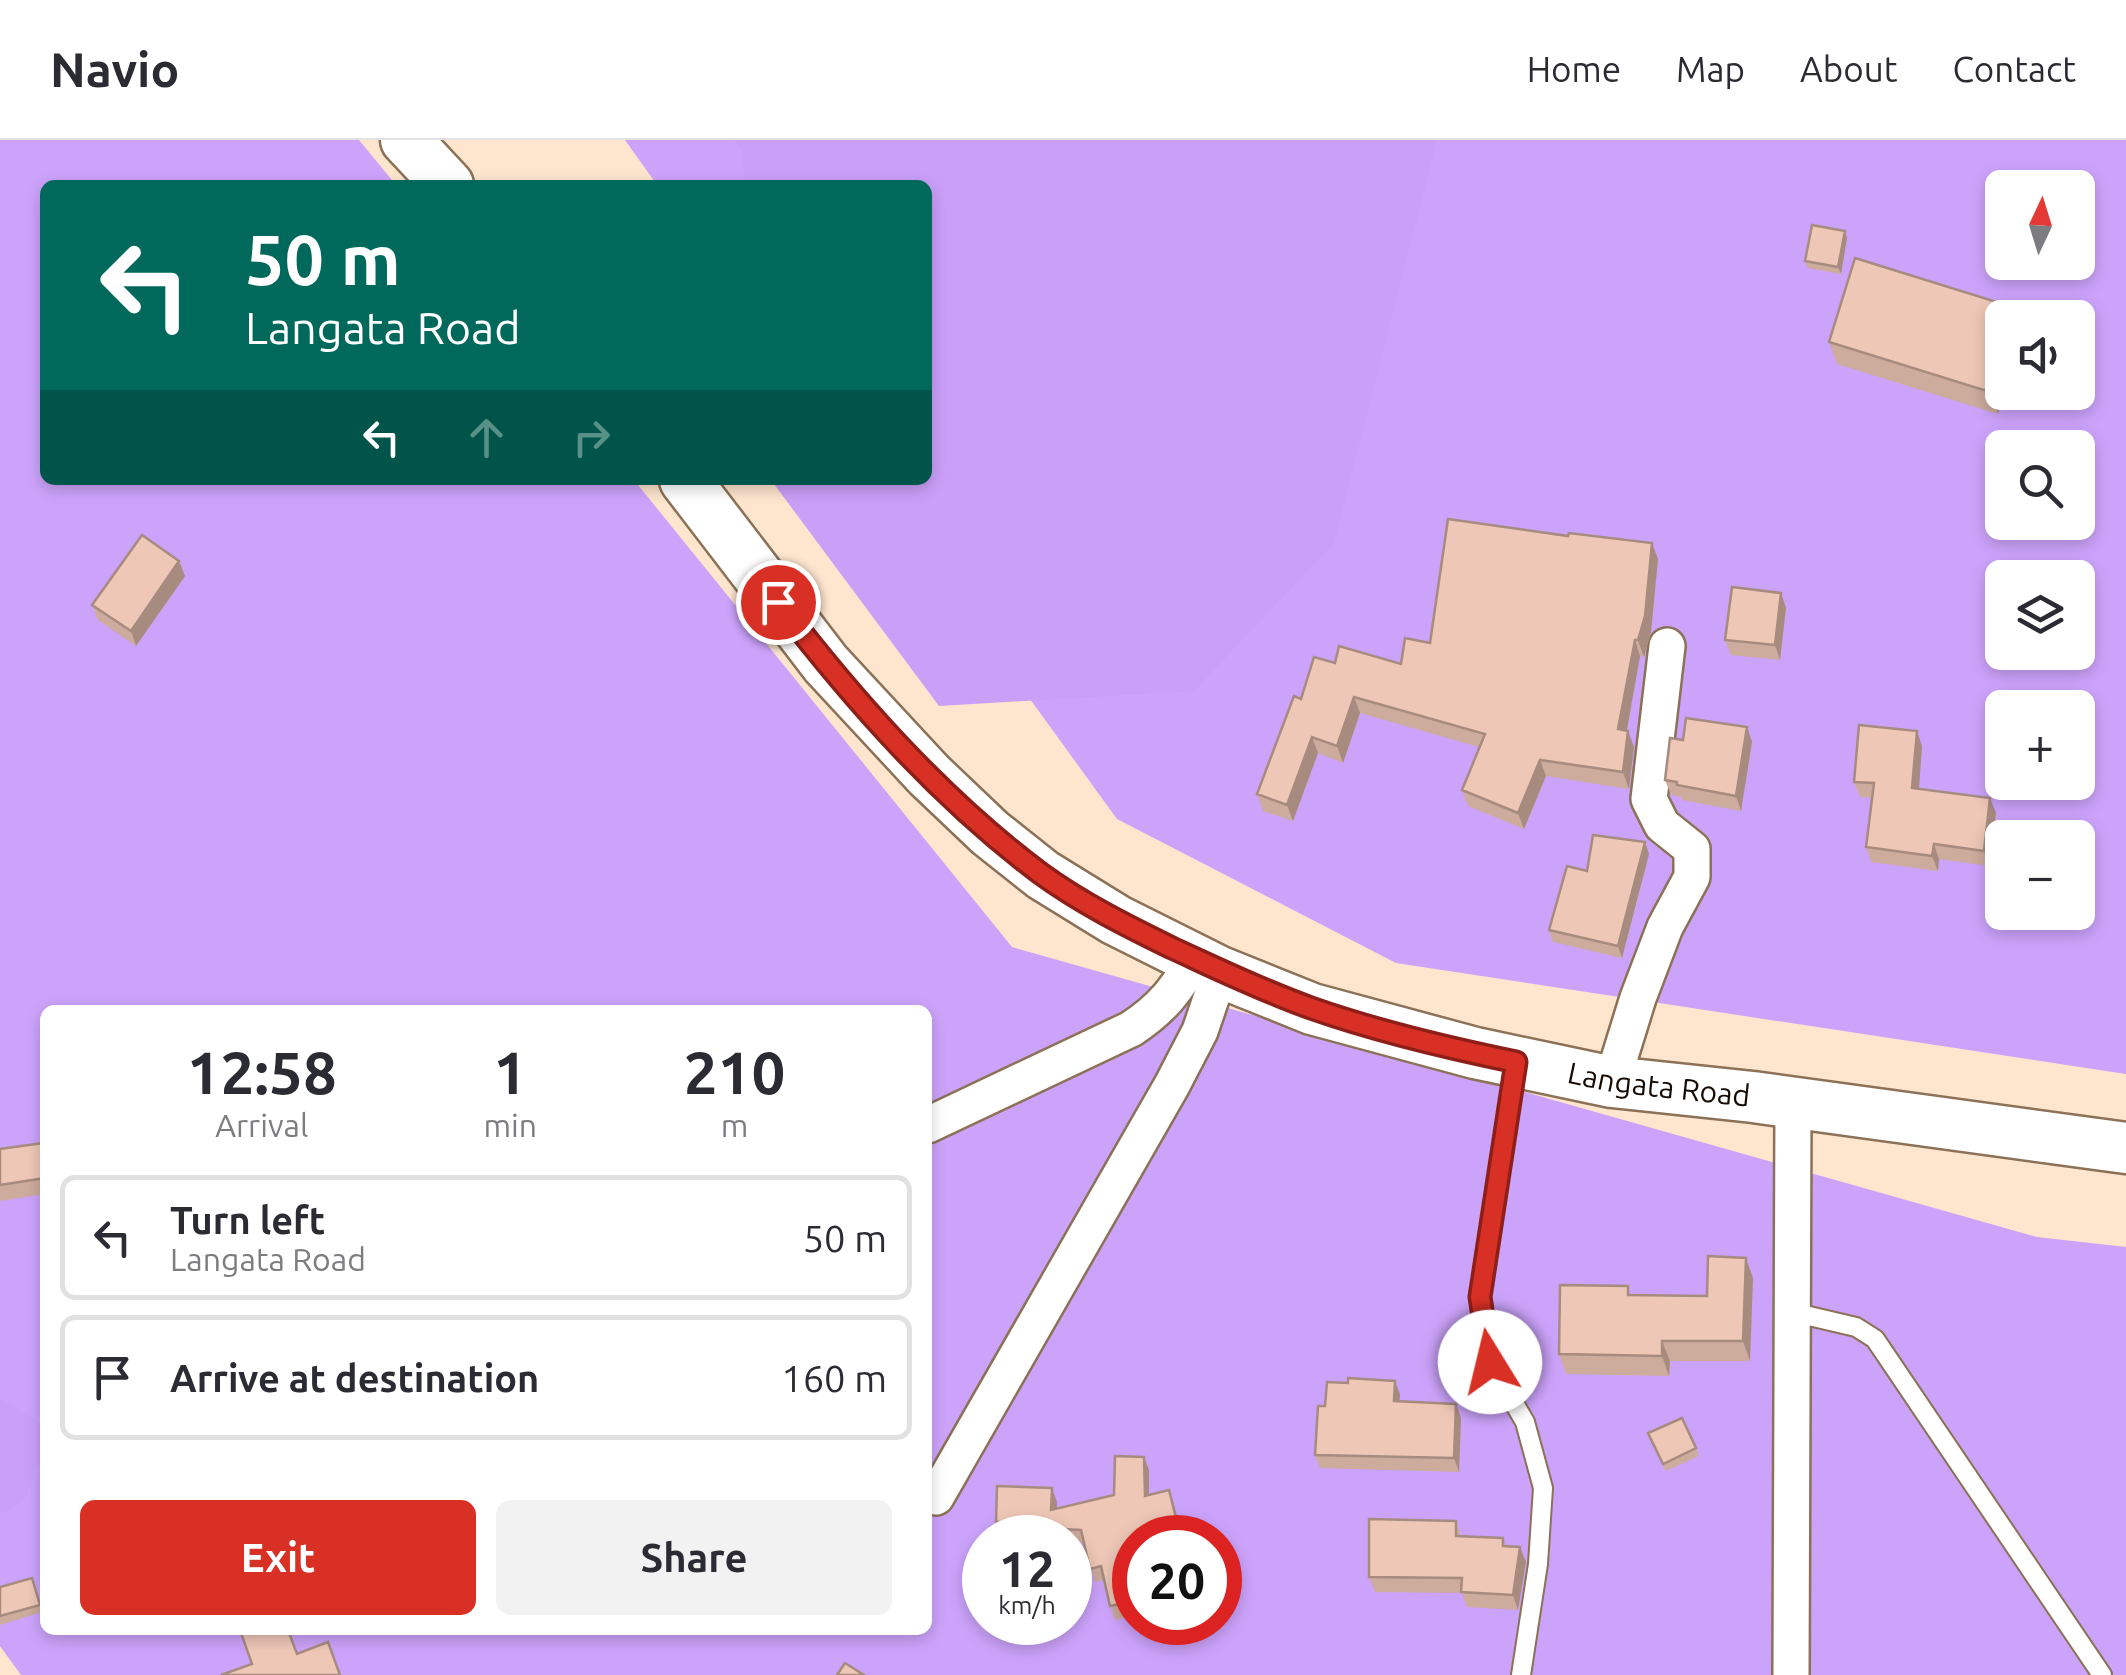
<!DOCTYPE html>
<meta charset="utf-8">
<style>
:root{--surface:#fff;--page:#f2f2f3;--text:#2b2b33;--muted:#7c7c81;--line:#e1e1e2;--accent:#d93025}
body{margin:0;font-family:Ubuntu,sans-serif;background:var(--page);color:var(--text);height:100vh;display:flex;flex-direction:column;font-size:38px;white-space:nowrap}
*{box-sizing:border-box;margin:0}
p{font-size:32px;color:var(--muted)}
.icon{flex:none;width:55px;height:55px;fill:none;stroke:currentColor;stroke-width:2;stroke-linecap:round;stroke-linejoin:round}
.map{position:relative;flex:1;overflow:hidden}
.side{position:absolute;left:40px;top:865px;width:892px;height:630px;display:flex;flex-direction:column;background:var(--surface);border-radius:15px;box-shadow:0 5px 15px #0003}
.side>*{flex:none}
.top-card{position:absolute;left:40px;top:40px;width:892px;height:305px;border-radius:15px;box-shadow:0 5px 15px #0003;background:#00695c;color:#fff;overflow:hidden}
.needle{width:65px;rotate:4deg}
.buttons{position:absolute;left:1985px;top:30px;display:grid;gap:20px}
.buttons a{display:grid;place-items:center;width:110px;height:110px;border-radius:15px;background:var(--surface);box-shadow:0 5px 15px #0003;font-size:50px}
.speed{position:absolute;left:962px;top:1375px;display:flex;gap:20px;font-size:50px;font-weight:700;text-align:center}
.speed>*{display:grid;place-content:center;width:130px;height:130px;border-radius:50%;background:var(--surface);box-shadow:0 5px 15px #0003;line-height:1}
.speed small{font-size:25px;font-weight:400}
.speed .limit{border:15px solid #d22;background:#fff;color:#111}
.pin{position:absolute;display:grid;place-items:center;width:85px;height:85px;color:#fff;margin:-42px;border:5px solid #fff;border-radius:50%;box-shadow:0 2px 10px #0007}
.me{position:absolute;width:110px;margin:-55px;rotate:351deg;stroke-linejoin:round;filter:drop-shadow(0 0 8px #0008)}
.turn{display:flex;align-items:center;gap:35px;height:210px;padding:0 40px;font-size:45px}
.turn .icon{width:130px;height:130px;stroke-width:2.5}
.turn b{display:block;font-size:70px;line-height:85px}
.lanes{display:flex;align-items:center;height:95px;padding:0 40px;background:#0003;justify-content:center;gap:50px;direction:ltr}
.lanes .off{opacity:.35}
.eta{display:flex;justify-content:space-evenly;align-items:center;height:170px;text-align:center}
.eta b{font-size:60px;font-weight:700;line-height:70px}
.cta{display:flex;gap:20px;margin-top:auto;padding:20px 40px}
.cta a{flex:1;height:115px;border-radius:15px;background:var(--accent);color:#fff;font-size:40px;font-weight:700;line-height:115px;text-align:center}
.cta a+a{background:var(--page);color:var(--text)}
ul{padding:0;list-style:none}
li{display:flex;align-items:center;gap:30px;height:125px;margin:0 20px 15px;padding:0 20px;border:5px solid var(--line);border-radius:15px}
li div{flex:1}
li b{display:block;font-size:38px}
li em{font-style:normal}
header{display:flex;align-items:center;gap:60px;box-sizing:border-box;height:140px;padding:0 50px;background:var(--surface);border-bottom:2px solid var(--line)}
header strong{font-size:48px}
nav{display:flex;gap:55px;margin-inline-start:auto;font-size:35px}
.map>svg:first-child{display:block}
.green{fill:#cca3fb;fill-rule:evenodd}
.forest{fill:#c99ff8}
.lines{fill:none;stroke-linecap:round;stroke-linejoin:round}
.lane-casing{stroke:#8c7157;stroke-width:22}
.street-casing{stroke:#8c7157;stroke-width:40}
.secondary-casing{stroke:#8c7157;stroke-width:55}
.lane{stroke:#fff;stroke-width:18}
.street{stroke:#fff;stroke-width:35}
.secondary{stroke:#fff;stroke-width:50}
.wall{fill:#cdab9d}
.shaded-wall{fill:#a78b7f}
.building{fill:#eec7b6;stroke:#a78b7f;stroke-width:2.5}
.route-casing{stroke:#8d1f18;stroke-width:25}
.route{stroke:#d93025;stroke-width:18}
.labels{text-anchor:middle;stroke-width:8;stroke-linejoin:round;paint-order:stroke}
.street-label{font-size:30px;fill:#150b03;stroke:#fde5ce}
</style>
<header>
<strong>Navio</strong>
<nav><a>Home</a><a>Map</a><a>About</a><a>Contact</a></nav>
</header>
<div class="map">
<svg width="2126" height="1535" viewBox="0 0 2126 1535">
<rect width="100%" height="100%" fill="#fde5ce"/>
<g class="green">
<path d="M0,0H359L396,45H45V340H634L1012,807L2037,1097L2126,1107V1535H21L0,1506ZM45,870H928V1490H45ZM985,1398H1070V1482H985ZM1135,1398H1220V1482H1135Z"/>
<path d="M625,0H2126V934L1396,823L1117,679L871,340H928V45H657ZM2002,48H2078V122H2002ZM2002,178H2078V252H2002ZM2002,308H2078V382H2002ZM2002,438H2078V512H2002ZM2002,568H2078V642H2002ZM2002,698H2078V772H2002Z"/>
</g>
<g class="forest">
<polygon points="734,0 1437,0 1334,403 1194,551 939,566 771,340 928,340 928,45 744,45 743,11"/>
<polygon points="0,1258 45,1286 45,1327 36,1325 24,1361 0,1374"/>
</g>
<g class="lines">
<defs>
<g id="lane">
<polyline points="1515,927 1480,1157 1490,1222 1525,1282 1543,1348 1538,1424 1521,1535"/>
<polyline points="1792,1172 1856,1187 1875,1199 2102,1535"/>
</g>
<g id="street">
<polyline points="1612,942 1638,858 1665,787 1692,737 1692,709 1662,685 1649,659 1667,506"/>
<path d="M928,985L1131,889C1163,868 1175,851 1195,819"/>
<polyline points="936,1357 1172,945 1200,891 1220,832"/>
<polyline points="1791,1535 1793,963"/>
</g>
<g id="secondary">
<polyline points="406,0 448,45"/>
<path id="s1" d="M685,340L826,524L929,635L990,693L1043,735L1116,780L1220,832L1312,869L1475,913L1612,942L1753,957L2126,1008"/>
</g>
</defs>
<use href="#lane" class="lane-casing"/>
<use href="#street" class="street-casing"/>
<use href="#secondary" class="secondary-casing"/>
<use href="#lane" class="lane"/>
<use href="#street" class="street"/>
<use href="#secondary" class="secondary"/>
</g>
<g class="wall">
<polygon points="1845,91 1847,98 1841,134 1808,128 1805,121"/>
<polygon points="2016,168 2019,178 2002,178 1998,274 1837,224 1829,202"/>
<polygon points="1658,419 1651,492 1644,517 1640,516 1627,591 1634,607 1629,649 1546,636 1524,689 1468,666 1462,650 1479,607 1360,573 1343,623 1318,613 1293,681 1263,671 1257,654 1301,559 1335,523 1401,524 1430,503"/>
<polygon points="185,436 136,506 98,480 92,465"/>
<polygon points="1781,453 1786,468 1780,520 1731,515 1725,500"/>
<polygon points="1747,587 1752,602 1741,671 1682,660 1681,657 1671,655 1665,640 1683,600"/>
<polygon points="1922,606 1919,649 1996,673 1989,726 1939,719 1938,731 1871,722 1866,707 1872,658 1860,657 1854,642"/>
<polygon points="1645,702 1649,714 1622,818 1553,802 1549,790 1587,731"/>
<polygon points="43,1003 45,1008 45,1054 0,1061 0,1009"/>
<polygon points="1753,1138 1750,1221 1670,1221 1669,1236 1566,1234 1559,1214 1631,1155 1707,1156"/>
<polygon points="1400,1254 1400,1261 1461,1278 1459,1332 1320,1328 1315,1315 1325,1266"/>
<polygon points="1648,1293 1696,1308 1699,1316 1666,1331"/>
<polygon points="1149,1330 1149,1355 1169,1350 1182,1398 1135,1398 1135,1475 1115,1480 1104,1440 1095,1442 1084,1403 1070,1402 1070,1398 1007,1398 1007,1396 1001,1395 996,1382 1057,1362 1056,1368 1114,1355"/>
<polygon points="1456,1381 1461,1396 1503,1398 1506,1406 1520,1407 1526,1422 1518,1470 1467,1467 1462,1453 1375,1452 1369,1437"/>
<polygon points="32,1438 42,1472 0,1485 0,1447"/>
</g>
<g class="shaded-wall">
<polygon points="1845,91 1847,98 1841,134 1838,127"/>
<polygon points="2002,211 2002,252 2004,252 1998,274 1990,252"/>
<polygon points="1652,403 1658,419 1651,492 1644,517 1638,500"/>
<polygon points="179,421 185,436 136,506 131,491"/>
<polygon points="1781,453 1786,468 1780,520 1775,505"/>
<polygon points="1635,500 1640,516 1624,606 1618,589"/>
<polygon points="1354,557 1360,573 1343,623 1337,606"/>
<polygon points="1747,587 1752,602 1741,671 1736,656"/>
<polygon points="1628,591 1634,607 1629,649 1623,632"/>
<polygon points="1917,591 1922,606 1918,663 1912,648"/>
<polygon points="1312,597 1318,613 1293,681 1287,665"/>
<polygon points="1540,620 1546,636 1524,689 1518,673"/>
<polygon points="1990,658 1996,673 1989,726 1984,711"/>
<polygon points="1645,702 1649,714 1622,818 1618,806"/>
<polygon points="1934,704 1939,719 1938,731 1932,716"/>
<polygon points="1746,1118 1753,1138 1750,1221 1743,1201"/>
<polygon points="1662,1201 1670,1221 1669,1236 1662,1216"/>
<polygon points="1395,1241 1400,1254 1399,1275 1394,1261"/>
<polygon points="1456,1264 1461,1278 1459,1332 1454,1318"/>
<polygon points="1144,1317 1149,1330 1149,1369 1145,1356"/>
<polygon points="1052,1348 1057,1362 1056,1383 1051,1370"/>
<polygon points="1169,1350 1174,1364 1182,1398 1181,1398"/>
<polygon points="1520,1407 1526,1422 1518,1470 1513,1455"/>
</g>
<g class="building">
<polygon points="1812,85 1845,91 1838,127 1805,121"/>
<polygon points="1855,118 2016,168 2013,178 2002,178 2002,211 1990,252 1829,202"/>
<polygon points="1448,379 1568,396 1569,393 1652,403 1645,476 1638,500 1635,500 1618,589 1628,591 1623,632 1540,620 1518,673 1462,650 1485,594 1354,557 1337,606 1312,597 1287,665 1257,654 1294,556 1301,559 1314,517 1335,523 1339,506 1401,524 1405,498 1430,503"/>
<polygon points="142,395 179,421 131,491 92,465"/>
<polygon points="1732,447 1781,453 1775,505 1725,500"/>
<polygon points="1686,578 1747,587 1736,656 1677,645 1677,642 1665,640 1670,598 1683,600"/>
<polygon points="1859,585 1917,591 1912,648 1990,658 1984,711 1934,704 1932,716 1866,707 1874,643 1854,642"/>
<polygon points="1593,695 1645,702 1618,806 1549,790 1567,726 1587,731"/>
<polygon points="43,1003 45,1038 0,1045 0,1009"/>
<polygon points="1708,1116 1746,1118 1743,1201 1662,1201 1662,1216 1559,1214 1560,1145 1628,1146 1628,1155 1707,1156"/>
<polygon points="1348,1238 1395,1241 1394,1261 1456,1264 1454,1318 1315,1315 1318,1266 1325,1266 1327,1242 1348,1243"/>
<polygon points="1682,1278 1696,1308 1663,1324 1648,1293"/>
<polygon points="1115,1316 1144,1317 1145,1356 1169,1350 1181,1398 1135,1398 1135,1461 1110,1466 1101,1426 1090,1429 1081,1390 1003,1386 1003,1382 996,1382 997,1346 1052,1348 1051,1370 1114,1355"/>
<polygon points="1369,1379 1456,1381 1456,1396 1503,1398 1503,1406 1520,1407 1513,1455 1461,1452 1462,1438 1369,1437"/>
<polygon points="32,1438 40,1465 0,1476 0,1447"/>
<polygon points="240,1490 288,1490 297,1514 328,1502 340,1535 221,1535 252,1524"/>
<polygon points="845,1523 864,1535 837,1535"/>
</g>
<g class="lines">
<defs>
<path id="route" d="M778,462C854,561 940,658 1040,733C1081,763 1127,786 1172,808C1218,829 1263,851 1311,868C1376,891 1448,908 1516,922L1480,1157L1490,1222"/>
</defs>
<use href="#route" class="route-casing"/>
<use href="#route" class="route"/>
</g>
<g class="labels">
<g class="street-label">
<text dy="10" stroke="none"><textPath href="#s1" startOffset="1192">Langata Road</textPath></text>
</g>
</g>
</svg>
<div class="buttons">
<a><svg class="needle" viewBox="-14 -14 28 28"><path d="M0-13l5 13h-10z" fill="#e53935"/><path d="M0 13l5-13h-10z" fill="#7c7c81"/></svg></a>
<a><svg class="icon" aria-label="sound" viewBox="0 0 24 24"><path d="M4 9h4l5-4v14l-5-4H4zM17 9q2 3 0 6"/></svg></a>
<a><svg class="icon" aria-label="search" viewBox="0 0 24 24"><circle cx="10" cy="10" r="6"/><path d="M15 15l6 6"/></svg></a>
<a><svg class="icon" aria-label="layers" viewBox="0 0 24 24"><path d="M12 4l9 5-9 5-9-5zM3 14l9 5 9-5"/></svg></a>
<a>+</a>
<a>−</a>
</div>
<div class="speed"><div>12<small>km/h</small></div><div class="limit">20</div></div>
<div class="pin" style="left:778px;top:462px;background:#d93025"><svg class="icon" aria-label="arrive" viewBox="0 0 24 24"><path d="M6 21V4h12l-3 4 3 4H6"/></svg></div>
<svg class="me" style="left:1490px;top:1222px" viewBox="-20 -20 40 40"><circle r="19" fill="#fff"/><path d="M0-13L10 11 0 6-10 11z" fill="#d93025"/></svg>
<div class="top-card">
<div class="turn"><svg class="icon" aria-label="left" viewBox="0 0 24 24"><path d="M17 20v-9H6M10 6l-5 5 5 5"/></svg><div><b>50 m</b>Langata Road</div></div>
<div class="lanes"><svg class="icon" aria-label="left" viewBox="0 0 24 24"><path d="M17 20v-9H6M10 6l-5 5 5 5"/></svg><svg class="icon off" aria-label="ahead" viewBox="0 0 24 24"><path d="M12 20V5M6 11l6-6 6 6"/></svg><svg class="icon off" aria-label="right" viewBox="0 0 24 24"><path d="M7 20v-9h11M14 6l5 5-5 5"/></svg></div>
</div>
<section class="side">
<div class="eta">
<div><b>12:58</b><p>Arrival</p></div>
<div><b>1</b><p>min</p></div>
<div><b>210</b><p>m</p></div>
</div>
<ul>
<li><svg class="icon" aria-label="left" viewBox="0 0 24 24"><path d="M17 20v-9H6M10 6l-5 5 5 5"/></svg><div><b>Turn left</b><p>Langata Road</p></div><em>50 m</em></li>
<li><svg class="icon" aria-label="arrive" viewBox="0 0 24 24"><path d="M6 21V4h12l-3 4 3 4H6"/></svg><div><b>Arrive at destination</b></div><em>160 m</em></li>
</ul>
<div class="cta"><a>Exit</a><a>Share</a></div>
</section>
</div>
